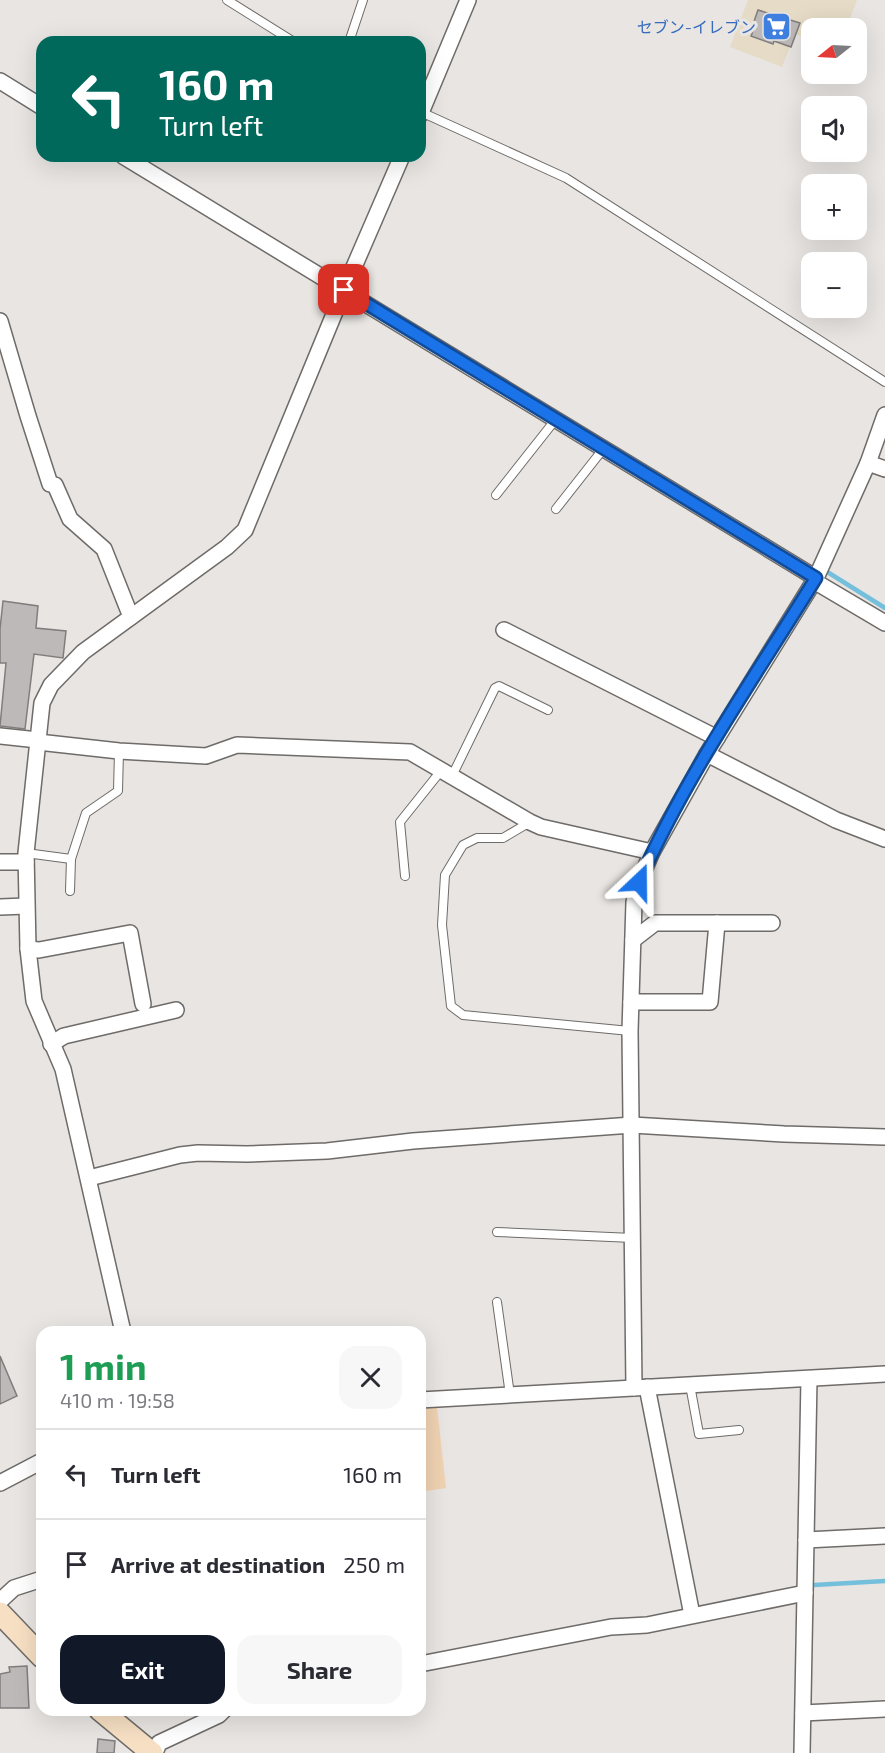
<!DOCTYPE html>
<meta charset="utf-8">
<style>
:root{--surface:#fff;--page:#f7f7f7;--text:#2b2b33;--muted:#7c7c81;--line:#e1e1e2;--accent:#111827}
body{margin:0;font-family:"Exo 2","Noto Sans JP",sans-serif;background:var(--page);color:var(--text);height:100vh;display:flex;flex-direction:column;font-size:22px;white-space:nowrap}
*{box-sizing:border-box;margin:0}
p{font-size:20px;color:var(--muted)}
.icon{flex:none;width:33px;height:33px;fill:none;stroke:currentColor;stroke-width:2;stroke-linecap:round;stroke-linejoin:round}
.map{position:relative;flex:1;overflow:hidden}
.drawer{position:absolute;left:36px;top:1326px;width:390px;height:390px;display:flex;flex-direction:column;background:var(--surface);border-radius:18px;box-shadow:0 6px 24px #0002}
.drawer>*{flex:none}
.hud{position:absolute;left:36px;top:36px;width:390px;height:126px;border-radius:18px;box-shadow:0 6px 24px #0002;background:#00695c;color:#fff;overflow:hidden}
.needle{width:39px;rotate:252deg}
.fabs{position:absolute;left:801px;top:18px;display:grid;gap:12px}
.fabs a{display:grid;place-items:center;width:66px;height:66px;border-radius:12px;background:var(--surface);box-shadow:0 6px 24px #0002;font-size:30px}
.pin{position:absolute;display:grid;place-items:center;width:51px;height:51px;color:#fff;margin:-26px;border-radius:12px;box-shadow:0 3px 9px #0006}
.me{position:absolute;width:66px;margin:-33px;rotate:23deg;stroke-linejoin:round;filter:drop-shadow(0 0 4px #0008)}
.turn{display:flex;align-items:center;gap:21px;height:126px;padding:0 24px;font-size:27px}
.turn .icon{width:78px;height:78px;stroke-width:2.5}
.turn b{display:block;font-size:42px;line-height:51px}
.round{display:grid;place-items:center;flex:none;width:63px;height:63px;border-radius:18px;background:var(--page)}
.summary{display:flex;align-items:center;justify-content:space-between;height:102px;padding:0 24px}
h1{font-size:36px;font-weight:700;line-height:45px;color:#1e9e55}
.cta{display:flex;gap:12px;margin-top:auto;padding:12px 24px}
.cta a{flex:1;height:69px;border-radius:18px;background:var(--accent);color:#fff;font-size:24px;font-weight:700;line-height:69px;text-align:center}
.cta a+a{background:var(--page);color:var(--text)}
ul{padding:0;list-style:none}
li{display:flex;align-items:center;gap:18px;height:90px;padding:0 24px;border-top:2px solid var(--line)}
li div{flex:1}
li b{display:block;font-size:22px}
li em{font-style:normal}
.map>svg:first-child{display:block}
.commercial{fill:#e5dbc6}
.green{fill:#efd2b1}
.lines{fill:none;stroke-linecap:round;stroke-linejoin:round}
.stream{stroke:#74bfdb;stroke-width:4.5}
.building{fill:#beb9b9;stroke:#817d7d;stroke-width:1.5}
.lane-casing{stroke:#6e6b68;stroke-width:10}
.street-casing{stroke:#6e6b68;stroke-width:18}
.secondary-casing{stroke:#6e6b68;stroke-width:24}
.lane{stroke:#fff;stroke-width:8}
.street{stroke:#fff;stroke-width:15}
.secondary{stroke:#f6dfc3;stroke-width:21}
.route-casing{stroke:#114b97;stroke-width:15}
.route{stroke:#1a73e8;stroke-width:10}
.labels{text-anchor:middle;stroke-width:6;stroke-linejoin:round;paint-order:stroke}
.shop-label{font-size:16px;fill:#366cbe;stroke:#e8e5e2;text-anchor:end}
</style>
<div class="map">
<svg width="885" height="1753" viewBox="0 0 885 1753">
<rect width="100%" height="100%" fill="#e8e5e2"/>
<polygon class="commercial" points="748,0 857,0 846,28 812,28 811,40 795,34 782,67 730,47"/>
<polygon class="green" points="437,1407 446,1488 420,1492 420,1408"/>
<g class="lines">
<g class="stream">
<polyline points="829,573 885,608"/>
<polyline points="814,1585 885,1581"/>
</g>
</g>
<g class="building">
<polygon points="758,10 800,23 791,47 774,41 773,44 751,36 753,31 751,30"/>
<polygon points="3,601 38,606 36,628 66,631 63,658 34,654 25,729 0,726 6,663 0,663 0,629"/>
<polygon points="0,1356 17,1396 0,1404"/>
<polygon points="27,1666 29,1708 0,1708 0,1674 10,1672 9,1667"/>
<polygon points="98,1739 115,1741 114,1753 97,1753"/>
</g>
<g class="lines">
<defs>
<g id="lane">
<polyline points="227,0 294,42"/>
<polyline points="349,42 363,0"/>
<polyline points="421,112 566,178 885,382"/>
<polyline points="496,495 556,419"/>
<polyline points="556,509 604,448"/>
<polyline points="452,776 495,688 499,686 548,710"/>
<polyline points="530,822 503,838 477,838 463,845 445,875 442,925 451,1006 463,1015 630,1031"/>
<polyline points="26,853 71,859"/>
<polyline points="405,876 400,822 440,772"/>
<polyline points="70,891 71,859 86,813 118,791 119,751"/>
<polyline points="497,1232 633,1238"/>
<polyline points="497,1302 510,1395"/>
<polyline points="690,1385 699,1434 739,1430"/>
</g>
<g id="street">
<polyline points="0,81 42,107"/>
<polyline points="420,115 468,0"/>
<polyline points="123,156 816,578"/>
<polyline points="0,321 28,416 50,484 55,485 70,519 104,549 131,617"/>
<polyline points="868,463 885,469"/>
<polyline points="814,581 885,623"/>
<polyline points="504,630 717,738"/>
<polyline points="0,736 38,740"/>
<polyline points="38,742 119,751 206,756 237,745 410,752 530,822 541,827 652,852"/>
<polyline points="707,754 836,820 885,839"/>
<polyline points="0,862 26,862"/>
<polyline points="0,907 26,906"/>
<polyline points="633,940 655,923 772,923"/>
<polyline points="28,949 39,950 130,933 143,1004"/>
<polyline points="631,1002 710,1002 717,923"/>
<polyline points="51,1044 64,1036 176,1010"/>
<polyline points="89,1178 180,1155 198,1153 247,1154 327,1151 413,1141 632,1125 784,1134 885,1137"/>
<polyline points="123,1332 63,1069 34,1001 28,949 26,853 42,703 51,685 83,652 227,547 245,530 344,290 402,156"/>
<polyline points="647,1387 692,1615"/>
<polyline points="634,1388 630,1031 634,902 639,882 652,852 707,754 816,578 868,463 885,415"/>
<polyline points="420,1400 885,1374"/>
<polyline points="0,1483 42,1461"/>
<polyline points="806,1540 885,1536"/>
<polyline points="0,1601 14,1588 42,1579"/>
<polyline points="420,1664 611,1627 647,1625 805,1593"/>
<polyline points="803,1713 885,1709"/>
<polyline points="155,1753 159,1743 219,1715 224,1710"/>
<polyline points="802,1753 809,1379"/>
</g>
<g id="secondary">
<polyline points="0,1613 42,1657"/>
<polyline points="100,1710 152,1753"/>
</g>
</defs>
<use href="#lane" class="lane-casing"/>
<use href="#street" class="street-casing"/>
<use href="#secondary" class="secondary-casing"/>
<use href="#lane" class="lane"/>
<use href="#street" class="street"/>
<use href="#secondary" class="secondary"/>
</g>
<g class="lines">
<defs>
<path id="route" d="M344,290L816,578C755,677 686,775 639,882"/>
</defs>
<use href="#route" class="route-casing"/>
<use href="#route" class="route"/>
</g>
<defs>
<symbol id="supermarket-square" viewBox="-11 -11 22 22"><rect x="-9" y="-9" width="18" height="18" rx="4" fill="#3f7fe0" stroke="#e8e5e2"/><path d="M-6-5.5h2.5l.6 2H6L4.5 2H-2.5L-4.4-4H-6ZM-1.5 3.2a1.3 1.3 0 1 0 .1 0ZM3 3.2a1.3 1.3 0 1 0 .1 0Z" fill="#fff"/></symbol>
</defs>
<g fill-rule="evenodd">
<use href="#supermarket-square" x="760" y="10" width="33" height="33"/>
</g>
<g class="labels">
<g class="shop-label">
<text x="756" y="33">セブン-イレブン</text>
</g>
</g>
</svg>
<div class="fabs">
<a><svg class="needle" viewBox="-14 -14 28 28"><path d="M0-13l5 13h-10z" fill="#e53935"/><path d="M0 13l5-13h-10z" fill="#7c7c81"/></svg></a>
<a><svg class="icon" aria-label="sound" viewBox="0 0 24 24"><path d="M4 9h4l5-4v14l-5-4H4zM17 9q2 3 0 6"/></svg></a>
<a>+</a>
<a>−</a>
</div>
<div class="pin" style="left:344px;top:290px;background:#d93025"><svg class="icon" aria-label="arrive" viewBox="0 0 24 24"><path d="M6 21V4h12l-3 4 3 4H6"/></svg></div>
<svg class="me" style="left:639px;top:882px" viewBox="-20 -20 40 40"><path d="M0-17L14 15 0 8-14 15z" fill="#1a73e8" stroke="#fff" stroke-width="4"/></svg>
<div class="hud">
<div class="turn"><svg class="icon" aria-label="left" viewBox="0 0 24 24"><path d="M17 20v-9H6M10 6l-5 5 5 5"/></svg><div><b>160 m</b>Turn left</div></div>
</div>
<section class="drawer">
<div class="summary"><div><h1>1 min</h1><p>410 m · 19:58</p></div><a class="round"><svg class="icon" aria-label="close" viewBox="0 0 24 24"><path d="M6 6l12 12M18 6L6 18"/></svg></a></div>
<ul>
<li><svg class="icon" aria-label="left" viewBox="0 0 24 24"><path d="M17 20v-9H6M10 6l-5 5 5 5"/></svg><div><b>Turn left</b></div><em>160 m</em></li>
<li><svg class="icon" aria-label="arrive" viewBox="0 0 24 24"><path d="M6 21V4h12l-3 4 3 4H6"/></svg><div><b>Arrive at destination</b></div><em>250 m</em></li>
</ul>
<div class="cta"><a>Exit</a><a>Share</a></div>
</section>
</div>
